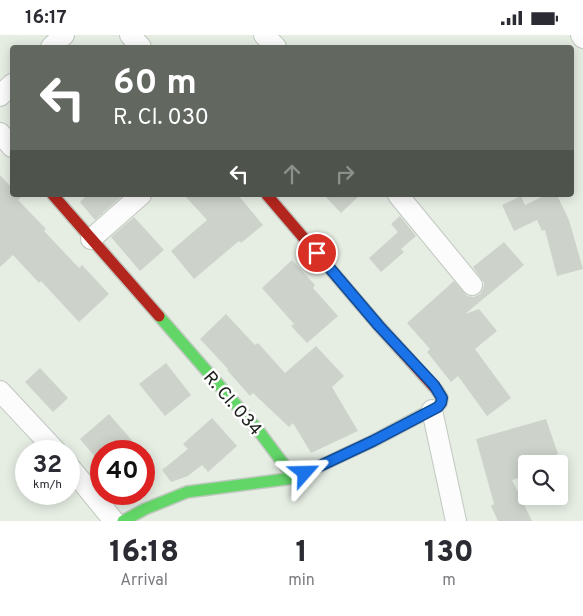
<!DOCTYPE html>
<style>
:root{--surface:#fff;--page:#f2f2f3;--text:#2b2b33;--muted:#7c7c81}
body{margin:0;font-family:Overpass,sans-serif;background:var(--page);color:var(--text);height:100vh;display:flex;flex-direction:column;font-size:19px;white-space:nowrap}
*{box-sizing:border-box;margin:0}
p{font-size:16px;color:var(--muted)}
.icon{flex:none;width:28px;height:28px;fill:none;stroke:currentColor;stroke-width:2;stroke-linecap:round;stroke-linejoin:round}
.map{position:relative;height:486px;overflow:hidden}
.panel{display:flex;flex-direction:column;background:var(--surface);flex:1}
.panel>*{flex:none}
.hud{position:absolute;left:10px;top:10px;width:564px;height:152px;border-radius:5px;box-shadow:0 2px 12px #0003;background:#626860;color:#fff;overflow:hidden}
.buttons{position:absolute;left:518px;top:420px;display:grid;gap:10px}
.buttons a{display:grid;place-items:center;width:50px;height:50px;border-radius:5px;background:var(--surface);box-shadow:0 2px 12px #0003;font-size:25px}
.speed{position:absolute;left:15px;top:405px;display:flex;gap:10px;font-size:25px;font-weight:700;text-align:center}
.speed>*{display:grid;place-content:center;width:65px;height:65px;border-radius:50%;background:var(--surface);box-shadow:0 2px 12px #0003;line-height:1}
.speed small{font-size:12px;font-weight:400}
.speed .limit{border:8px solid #d22;background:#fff;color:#111}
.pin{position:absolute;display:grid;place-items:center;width:42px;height:42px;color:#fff;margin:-21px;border:2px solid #fff;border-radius:50%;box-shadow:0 1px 5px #0007}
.me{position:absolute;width:55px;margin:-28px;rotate:65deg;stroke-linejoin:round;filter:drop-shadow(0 0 4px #0008)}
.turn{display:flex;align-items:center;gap:18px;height:105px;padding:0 20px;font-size:22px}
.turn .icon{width:65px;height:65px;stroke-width:2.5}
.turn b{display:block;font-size:35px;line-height:42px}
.lanes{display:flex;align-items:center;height:48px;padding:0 20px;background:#0003;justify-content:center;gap:25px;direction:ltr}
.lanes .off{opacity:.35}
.eta{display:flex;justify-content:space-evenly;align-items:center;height:85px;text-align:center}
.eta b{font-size:30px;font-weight:800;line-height:35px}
.status{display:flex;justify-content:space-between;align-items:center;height:35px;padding:0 25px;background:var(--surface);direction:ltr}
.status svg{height:14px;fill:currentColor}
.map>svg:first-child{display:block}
.building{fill:#cdd3cb}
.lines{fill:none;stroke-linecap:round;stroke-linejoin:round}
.street-casing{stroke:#c1c8c0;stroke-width:22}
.fast-casing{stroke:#c1c8c0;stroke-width:14}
.jam-casing{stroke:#c1c8c0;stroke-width:14}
.street{stroke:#fbfcfb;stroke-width:20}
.fast{stroke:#63d668;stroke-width:11}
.jam{stroke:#b3261e;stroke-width:11}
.route-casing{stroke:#114b97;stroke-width:12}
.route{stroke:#1a73e8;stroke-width:9}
.labels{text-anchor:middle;stroke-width:5;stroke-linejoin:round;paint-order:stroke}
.street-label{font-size:18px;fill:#1b2019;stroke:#fff}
</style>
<div class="status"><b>16:17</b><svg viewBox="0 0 49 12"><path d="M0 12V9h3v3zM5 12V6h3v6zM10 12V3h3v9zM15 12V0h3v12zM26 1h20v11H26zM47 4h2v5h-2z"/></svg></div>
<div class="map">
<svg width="583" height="486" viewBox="0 0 583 486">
<rect width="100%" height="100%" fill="#e6eee4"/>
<g class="building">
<polygon points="0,140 12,153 12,160 19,160 21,162 18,165 46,194 44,196 79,233 82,230 109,259 79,287 41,246 39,248 13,220 0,232"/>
<polygon points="87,160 123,160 95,185 80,167"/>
<polygon points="184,160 238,160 263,190 241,208 239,206 194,244 171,216 207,185"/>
<polygon points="324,160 360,160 341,178"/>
<polygon points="546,160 557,160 569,185 583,234 557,241 545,195 542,196 537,185 514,196 502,170 521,161 525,170"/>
<polygon points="400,181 416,201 401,214 404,217 381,237 369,223 398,197 391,189"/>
<polygon points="134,182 164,215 140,236 111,202"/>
<polygon points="504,207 524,230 465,279 479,274 497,296 475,314 511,363 487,381 458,341 451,347 427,317 430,314 407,288 454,246 467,261 474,262 480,259 483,254 484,248 473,232"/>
<polygon points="292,225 315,250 313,253 338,281 307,308 291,291 294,289 262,253"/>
<polygon points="226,279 255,310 258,308 285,338 316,311 344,341 332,352 358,396 311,418 293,388 289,392 253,358 250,361 227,335 228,334 200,304"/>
<polygon points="166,328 191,360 165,381 139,349"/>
<polygon points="40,333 68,363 53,377 25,347"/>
<polygon points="109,379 135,409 127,416 101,416 101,429 80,404"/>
<polygon points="212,383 237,411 208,437 202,430 188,441 171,447 162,435 188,414 183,409"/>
<polygon points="546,384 558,419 540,425 540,426 526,429 522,431 525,441 512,445 532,486 498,486 491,471 494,469 476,404"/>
</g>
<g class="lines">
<defs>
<g id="street">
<polyline points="130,0 141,12"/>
<polyline points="264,0 276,12"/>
<polyline points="581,0 583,3"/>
<polyline points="51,12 64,0"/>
<polyline points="0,61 12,49"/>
<polyline points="0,98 12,112"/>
<polyline points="398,160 472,250"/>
<polyline points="91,204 141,160"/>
<polyline points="0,356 56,416"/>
<polyline points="432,375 456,486"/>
<polyline points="69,431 114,486"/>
</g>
<g id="fast">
<polyline points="294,443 373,406 437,372 441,368 442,363 437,355"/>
<polyline points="123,486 145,474 187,457 294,443 258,395 159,281"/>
</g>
<g id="jam">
<polyline points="53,160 159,281"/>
<polyline points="267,160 379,291 437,355"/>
</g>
</defs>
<use href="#street" class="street-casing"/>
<use href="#fast" class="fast-casing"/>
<use href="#jam" class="jam-casing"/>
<use href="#street" class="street"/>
<use href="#fast" class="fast"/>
<use href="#jam" class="jam"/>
</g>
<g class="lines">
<defs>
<polyline id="route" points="305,438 373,406 438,372 441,368 442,363 434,350 379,291 317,218"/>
</defs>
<use href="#route" class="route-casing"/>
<use href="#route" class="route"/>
</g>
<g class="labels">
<g class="street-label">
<text transform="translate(233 368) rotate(49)" y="6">R. Cl. 034</text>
</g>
</g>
</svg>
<div class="buttons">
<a><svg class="icon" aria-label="search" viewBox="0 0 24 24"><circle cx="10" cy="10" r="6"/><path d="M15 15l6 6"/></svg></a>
</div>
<div class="speed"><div>32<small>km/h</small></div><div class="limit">40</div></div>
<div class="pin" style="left:317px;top:218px;background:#d93025"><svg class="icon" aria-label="arrive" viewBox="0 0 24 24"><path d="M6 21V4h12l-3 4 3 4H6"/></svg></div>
<svg class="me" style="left:305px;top:438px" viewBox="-20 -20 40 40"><path d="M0-17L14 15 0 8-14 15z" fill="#1a73e8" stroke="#fff" stroke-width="4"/></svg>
<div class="hud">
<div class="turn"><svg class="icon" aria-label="left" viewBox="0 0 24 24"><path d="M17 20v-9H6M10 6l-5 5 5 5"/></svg><div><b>60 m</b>R. Cl. 030</div></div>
<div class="lanes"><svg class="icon" aria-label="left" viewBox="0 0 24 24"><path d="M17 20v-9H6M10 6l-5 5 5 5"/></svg><svg class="icon off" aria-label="ahead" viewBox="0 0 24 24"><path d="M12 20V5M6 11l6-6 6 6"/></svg><svg class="icon off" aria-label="right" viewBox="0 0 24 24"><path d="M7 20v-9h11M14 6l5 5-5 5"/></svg></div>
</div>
</div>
<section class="panel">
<div class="eta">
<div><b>16:18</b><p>Arrival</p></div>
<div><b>1</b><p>min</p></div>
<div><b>130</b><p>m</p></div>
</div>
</section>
